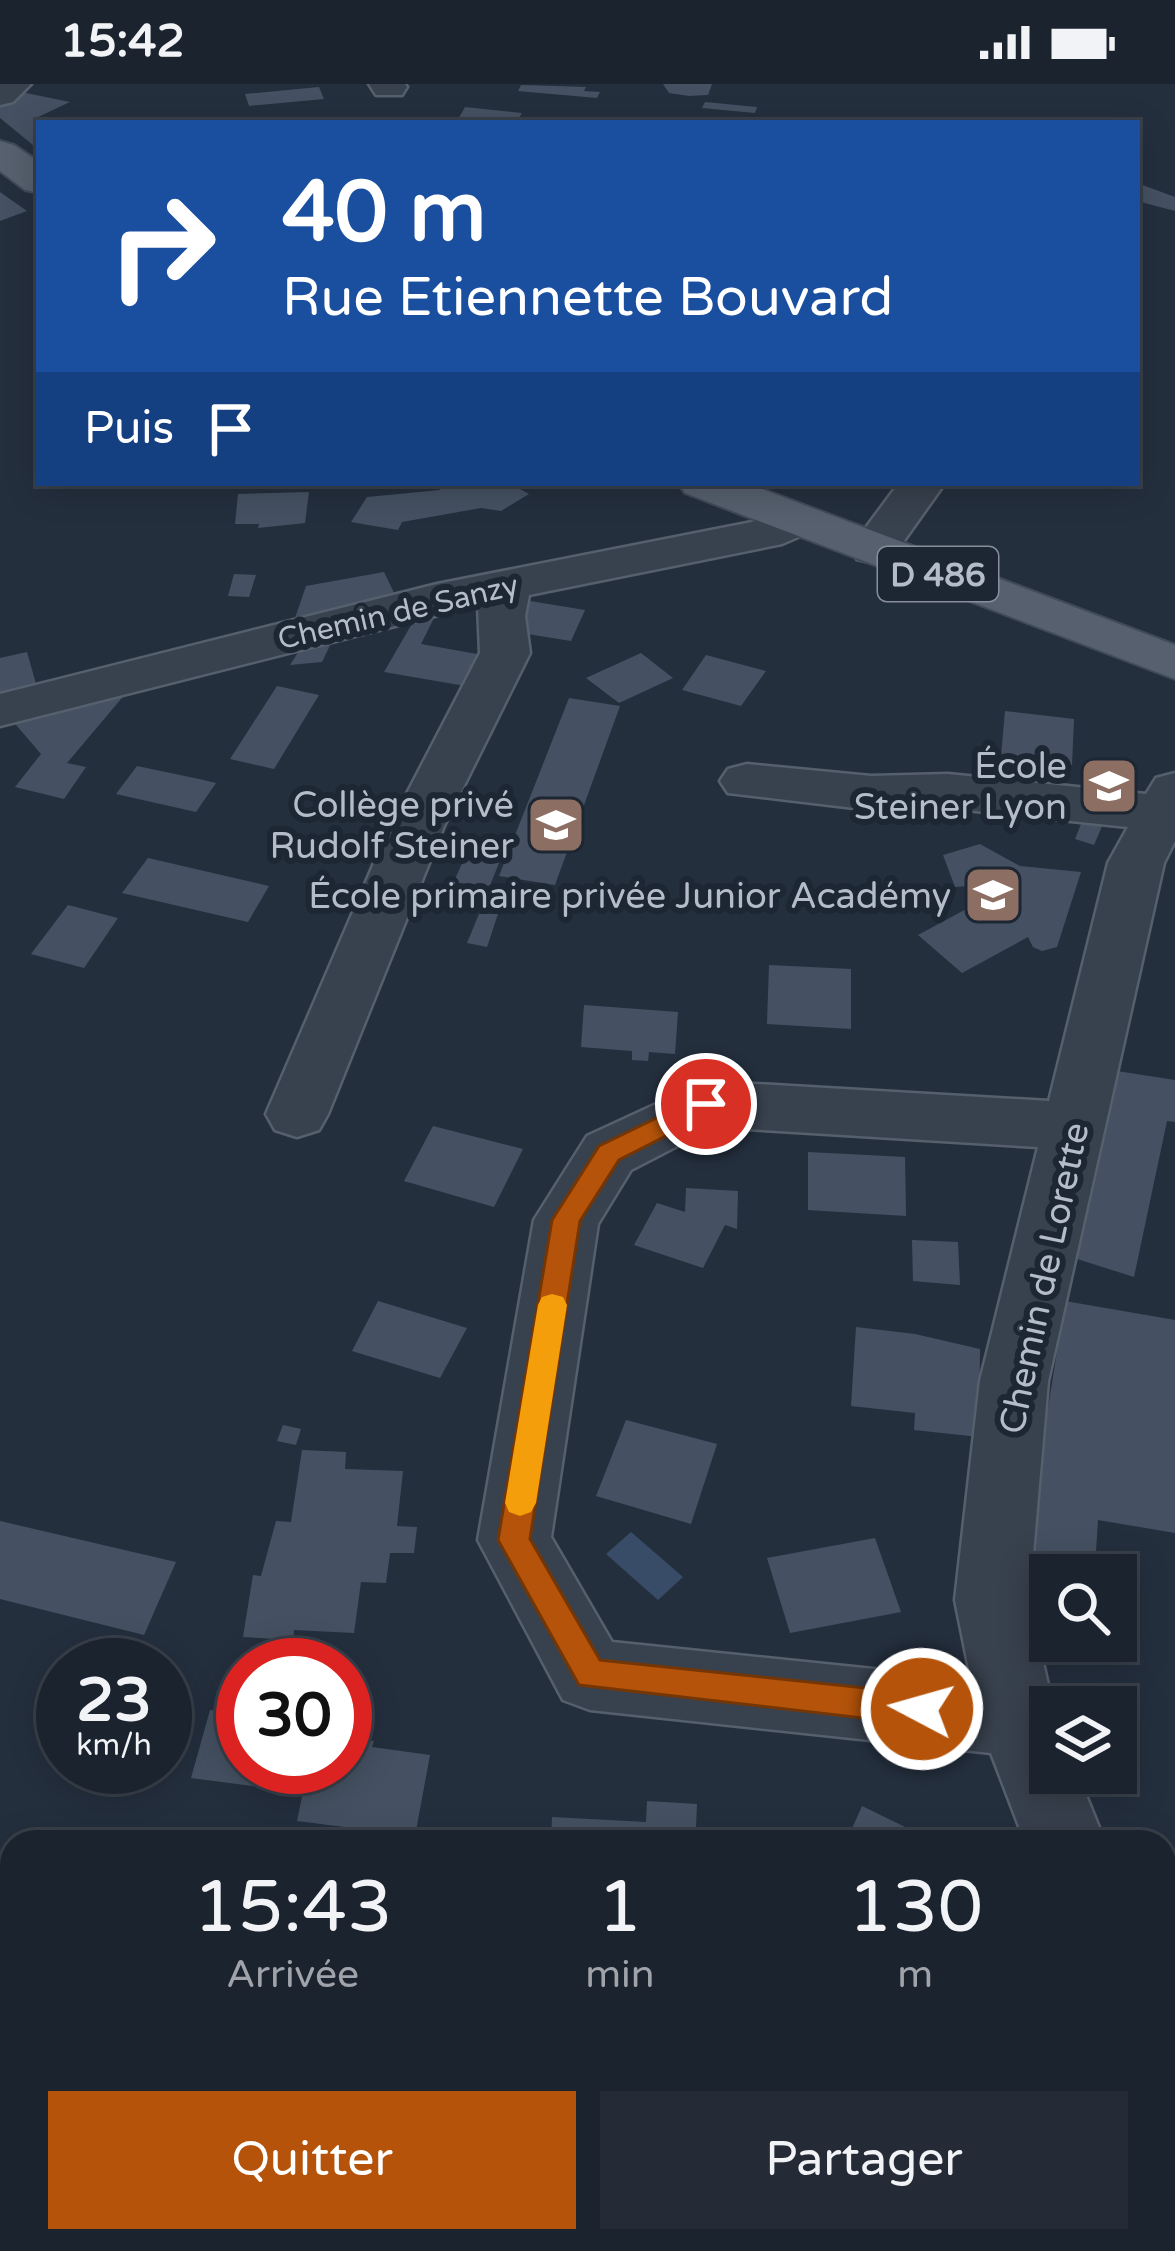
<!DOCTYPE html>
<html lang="fr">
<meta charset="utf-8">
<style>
:root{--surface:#1b232e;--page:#242b36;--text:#f1f3f6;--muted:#a0a4aa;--line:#39404a;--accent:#b45309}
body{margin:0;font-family:"Varela Round",sans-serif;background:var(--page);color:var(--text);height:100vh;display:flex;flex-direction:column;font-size:45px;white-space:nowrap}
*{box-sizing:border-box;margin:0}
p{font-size:39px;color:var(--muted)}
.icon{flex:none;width:66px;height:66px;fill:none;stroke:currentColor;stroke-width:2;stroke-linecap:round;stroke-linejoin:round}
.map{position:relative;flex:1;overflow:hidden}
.sheet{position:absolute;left:0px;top:1746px;width:1176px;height:423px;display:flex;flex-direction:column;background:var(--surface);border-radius:36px 36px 0 0;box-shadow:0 6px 30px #0003,0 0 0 3px var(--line)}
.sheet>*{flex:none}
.top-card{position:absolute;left:36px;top:36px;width:1104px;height:366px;border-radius:0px;box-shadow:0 6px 30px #0003,0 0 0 3px var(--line);background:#1a4fa0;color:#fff;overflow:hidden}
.buttons{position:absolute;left:1029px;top:1470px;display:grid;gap:24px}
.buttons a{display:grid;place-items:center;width:108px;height:108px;border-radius:0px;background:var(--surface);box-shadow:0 6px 30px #0003,0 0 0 3px var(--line);font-size:60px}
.speed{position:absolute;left:36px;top:1554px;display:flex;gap:24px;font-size:60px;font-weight:700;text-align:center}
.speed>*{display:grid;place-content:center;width:156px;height:156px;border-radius:50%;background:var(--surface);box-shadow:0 6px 30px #0003,0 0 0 3px var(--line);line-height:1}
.speed small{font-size:30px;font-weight:400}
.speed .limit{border:18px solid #d22;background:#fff;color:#111}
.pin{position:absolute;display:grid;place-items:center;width:102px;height:102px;color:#fff;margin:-51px;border:6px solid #fff;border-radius:50%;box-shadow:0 3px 12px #0007}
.me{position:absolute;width:132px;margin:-66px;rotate:276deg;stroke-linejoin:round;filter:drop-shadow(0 0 9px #0008)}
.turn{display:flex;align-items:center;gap:42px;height:252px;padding:0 48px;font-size:54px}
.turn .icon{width:156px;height:156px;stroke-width:2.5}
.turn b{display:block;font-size:84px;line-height:102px}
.then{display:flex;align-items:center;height:114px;padding:0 48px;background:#0003;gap:24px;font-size:45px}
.eta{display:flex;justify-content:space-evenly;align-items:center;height:204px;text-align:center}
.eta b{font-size:72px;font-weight:600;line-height:84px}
.primary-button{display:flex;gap:24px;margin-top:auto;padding:24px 48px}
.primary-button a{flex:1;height:138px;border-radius:0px;background:var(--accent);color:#fff;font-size:48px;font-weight:600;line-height:138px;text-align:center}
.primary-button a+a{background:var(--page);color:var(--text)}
.status{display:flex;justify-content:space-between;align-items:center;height:84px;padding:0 60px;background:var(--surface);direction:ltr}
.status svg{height:33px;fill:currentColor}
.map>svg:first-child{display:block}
.water{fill:#394c67}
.building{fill:#455162}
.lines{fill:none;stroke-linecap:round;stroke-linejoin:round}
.minor-casing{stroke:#565f6c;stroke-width:5}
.major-casing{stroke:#414a57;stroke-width:4}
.minor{fill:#38414e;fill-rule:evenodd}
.major{fill:#56606e;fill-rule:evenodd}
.route{fill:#b45309;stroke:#753606;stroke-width:3}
.slow{fill:#f59e0b}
.labels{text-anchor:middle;stroke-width:12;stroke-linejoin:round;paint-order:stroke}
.far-street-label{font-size:30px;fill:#b4bcc9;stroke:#1d2633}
.shield{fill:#1d2633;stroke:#878f9c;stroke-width:3}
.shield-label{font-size:33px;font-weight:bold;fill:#b4bcc9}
.poi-label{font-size:36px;fill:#b4bcc9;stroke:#1d2633;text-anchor:end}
.street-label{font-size:36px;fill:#b4bcc9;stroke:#1d2633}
</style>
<div class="status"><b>15:42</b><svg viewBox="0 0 49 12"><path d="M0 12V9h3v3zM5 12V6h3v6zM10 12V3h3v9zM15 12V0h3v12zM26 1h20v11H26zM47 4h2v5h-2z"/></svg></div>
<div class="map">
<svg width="1175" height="2167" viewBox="0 0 1175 2167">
<rect width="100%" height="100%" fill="#242f3e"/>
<polygon class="water" points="631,1448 683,1493 658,1516 606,1470"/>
<g class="building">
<polygon points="663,0 712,0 708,11 689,12 669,9"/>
<polygon points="521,1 586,3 584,7 600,8 597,14 518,7"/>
<polygon points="319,3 324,15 249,22 245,10"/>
<polygon points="16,7 70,18 38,33 45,39 39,39 39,66 0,34 0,19"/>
<polygon points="705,18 757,23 755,29 702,24"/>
<polygon points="465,23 522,29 516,39 456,39"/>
<polygon points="1137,99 1175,113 1175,127 1137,117"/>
<polygon points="0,108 27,127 0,137"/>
<polygon points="456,399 492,399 503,405 511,400 529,410 501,427 481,424 402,438 398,446 351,438 367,413 440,406 438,402"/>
<polygon points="309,408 305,439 258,444 259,440 235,440 238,410"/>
<polygon points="384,488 398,517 294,537 306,502"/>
<polygon points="234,490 256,491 249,513 228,512"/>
<polygon points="530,517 585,526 571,557 515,548"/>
<polygon points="438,526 421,560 488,572 471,603 384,588 417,531"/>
<polygon points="336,549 322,578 290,581 306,556"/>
<polygon points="27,568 38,607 0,614 0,574"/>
<polygon points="641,569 673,594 619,619 586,594"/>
<polygon points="706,571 766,587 741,622 682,606"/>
<polygon points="132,602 67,679 86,683 64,715 15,703 41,670 11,635"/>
<polygon points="277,602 319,611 274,685 230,675"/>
<polygon points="569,614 620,622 555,801 499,792"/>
<polygon points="1005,627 1074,635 1072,681 1001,672"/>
<polygon points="137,682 199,695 216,699 196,728 116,710"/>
<polygon points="1083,735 1103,740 1094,761 1075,755"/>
<polygon points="980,760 1020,782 1081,788 1057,863 1042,867 1033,863 1028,853 962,889 918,851 983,816 967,802 955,803 943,771"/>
<polygon points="469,763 503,769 487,809 453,800"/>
<polygon points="148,774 269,802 248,838 122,809"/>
<polygon points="68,821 118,834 84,884 31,870"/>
<polygon points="479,830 498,830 487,863 467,859"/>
<polygon points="769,881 851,885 851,945 767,940"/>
<polygon points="584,921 678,928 675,970 649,968 648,977 632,976 632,967 581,963"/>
<polygon points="1104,985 1175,996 1175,1038 1167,1037 1134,1193 1074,1174"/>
<polygon points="433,1042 523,1065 494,1123 404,1097"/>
<polygon points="808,1068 905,1073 906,1132 808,1126"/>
<polygon points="686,1104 738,1107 737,1145 725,1141 703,1184 634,1161 657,1119 685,1128"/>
<polygon points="912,1156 958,1158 960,1201 913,1197"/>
<polygon points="378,1217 467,1244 440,1294 352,1267"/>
<polygon points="1065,1217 1175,1236 1175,1449 1098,1436 1095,1483 1025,1470"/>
<polygon points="856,1243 915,1250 980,1265 979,1353 914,1346 915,1329 851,1322"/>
<polygon points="626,1336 717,1360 691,1440 596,1412"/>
<polygon points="283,1341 301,1345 296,1361 277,1357"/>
<polygon points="302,1366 346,1368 345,1385 403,1387 397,1442 417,1443 414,1469 390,1469 386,1499 361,1498 354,1549 294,1546 293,1556 243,1553 253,1491 261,1492 276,1437 291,1438"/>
<polygon points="0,1437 176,1478 144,1551 0,1515"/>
<polygon points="875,1454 901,1528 790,1549 767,1474"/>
<polygon points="210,1626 243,1629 243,1683 345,1683 345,1654 374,1657 372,1663 430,1671 415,1752 297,1737 305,1698 277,1695 274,1705 191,1694"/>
<polygon points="647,1717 697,1720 696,1744 690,1758 551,1758 552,1733 646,1738"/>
<polygon points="862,1722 936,1758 846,1758"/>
</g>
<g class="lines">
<defs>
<g id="minor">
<polygon points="0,0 31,0 13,18 0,21"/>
<polygon points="369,0 405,0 407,3 402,11 376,11"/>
<polygon points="899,399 945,399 891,475 874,479 857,475 850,465"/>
<polygon points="797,422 814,426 820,436 814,446 782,460 529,511 525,532 530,569 444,742 328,1030 319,1046 297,1053 275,1046 266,1030 390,742 480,569 478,521 0,642 0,610 437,500 752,438"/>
<path d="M747,680L871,692L948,690L1146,710L1156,694L1175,689V757L1164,779L1048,1297L1029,1516L1053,1623L1050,1689H1077L1105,1758H1025L991,1669L590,1626L563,1616L478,1456L534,1136L587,1052L706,997L1049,1017L1108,779L1128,743L948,724L871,726L728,709L720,697L728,685ZM714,1043L1038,1063L980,1297L955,1516L971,1595L612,1558L551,1453L598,1140L631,1086Z"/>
<polygon points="1164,1968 1175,1972 1175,2082 1164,2078"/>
</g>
<g id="major">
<polygon points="0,57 14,61 39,78 39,109 25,106 0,87"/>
<polygon points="678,399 746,399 1175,561 1175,595 685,409"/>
</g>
</defs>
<use href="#minor" class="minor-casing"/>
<use href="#major" class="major-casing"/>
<use href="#minor" class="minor"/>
<use href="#major" class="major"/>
</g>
<polygon class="route" points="706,1010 715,1013 719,1020 715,1027 619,1076 580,1137 530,1455 600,1576 922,1610 934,1614 938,1625 934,1636 922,1641 579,1601 498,1456 552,1136 599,1062"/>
<polygon class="slow" points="552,1210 563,1213 567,1221 536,1419 531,1428 520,1432 509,1428 505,1419 538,1221 542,1213"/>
<defs>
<symbol id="school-square" viewBox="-11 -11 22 22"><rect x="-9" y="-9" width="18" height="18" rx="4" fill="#8d6e63" stroke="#1d2633"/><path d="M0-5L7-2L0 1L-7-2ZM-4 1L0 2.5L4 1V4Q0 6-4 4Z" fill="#fff"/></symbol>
</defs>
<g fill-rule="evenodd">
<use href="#school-square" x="1076" y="669" width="66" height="66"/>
<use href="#school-square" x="523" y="708" width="66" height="66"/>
<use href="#school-square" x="960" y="778" width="66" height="66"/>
</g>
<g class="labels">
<g class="far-street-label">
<text transform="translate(398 528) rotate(-13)" y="10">Chemin de Sanzy</text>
</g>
<rect class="shield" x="878" y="463" width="120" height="54" rx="9"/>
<g class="shield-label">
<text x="938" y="502">D 486</text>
</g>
<g class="poi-label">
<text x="1067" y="694">École<tspan x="1067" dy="41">Steiner Lyon</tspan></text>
<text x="514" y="733">Collège privé<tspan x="514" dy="41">Rudolf Steiner</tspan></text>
<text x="951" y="824">École primaire privée Junior Académy</text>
</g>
<g class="street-label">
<text transform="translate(1043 1194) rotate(-78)" y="13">Chemin de Lorette</text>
</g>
</g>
</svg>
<div class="buttons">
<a><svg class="icon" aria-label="search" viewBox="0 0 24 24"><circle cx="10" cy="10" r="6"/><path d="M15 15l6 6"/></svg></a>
<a><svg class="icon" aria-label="layers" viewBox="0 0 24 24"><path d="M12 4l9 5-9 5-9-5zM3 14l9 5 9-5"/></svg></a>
</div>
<div class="speed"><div>23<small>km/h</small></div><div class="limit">30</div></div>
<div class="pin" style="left:706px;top:1020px;background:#d93025"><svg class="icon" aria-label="arrive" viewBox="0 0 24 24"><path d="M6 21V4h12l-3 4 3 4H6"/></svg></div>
<svg class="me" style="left:922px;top:1625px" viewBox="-20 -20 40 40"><circle r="17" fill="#b45309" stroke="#fff" stroke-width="3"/><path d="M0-11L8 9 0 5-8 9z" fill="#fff"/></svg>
<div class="top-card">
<div class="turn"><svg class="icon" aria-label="right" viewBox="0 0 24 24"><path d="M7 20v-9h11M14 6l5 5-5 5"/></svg><div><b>40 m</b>Rue Etiennette Bouvard</div></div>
<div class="then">Puis<svg class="icon" aria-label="arrive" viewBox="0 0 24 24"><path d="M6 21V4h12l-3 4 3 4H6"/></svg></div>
</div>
<section class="sheet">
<div class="eta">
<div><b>15:43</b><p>Arrivée</p></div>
<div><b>1</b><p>min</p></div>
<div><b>130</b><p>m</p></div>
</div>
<div class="primary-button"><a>Quitter</a><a>Partager</a></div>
</section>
</div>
